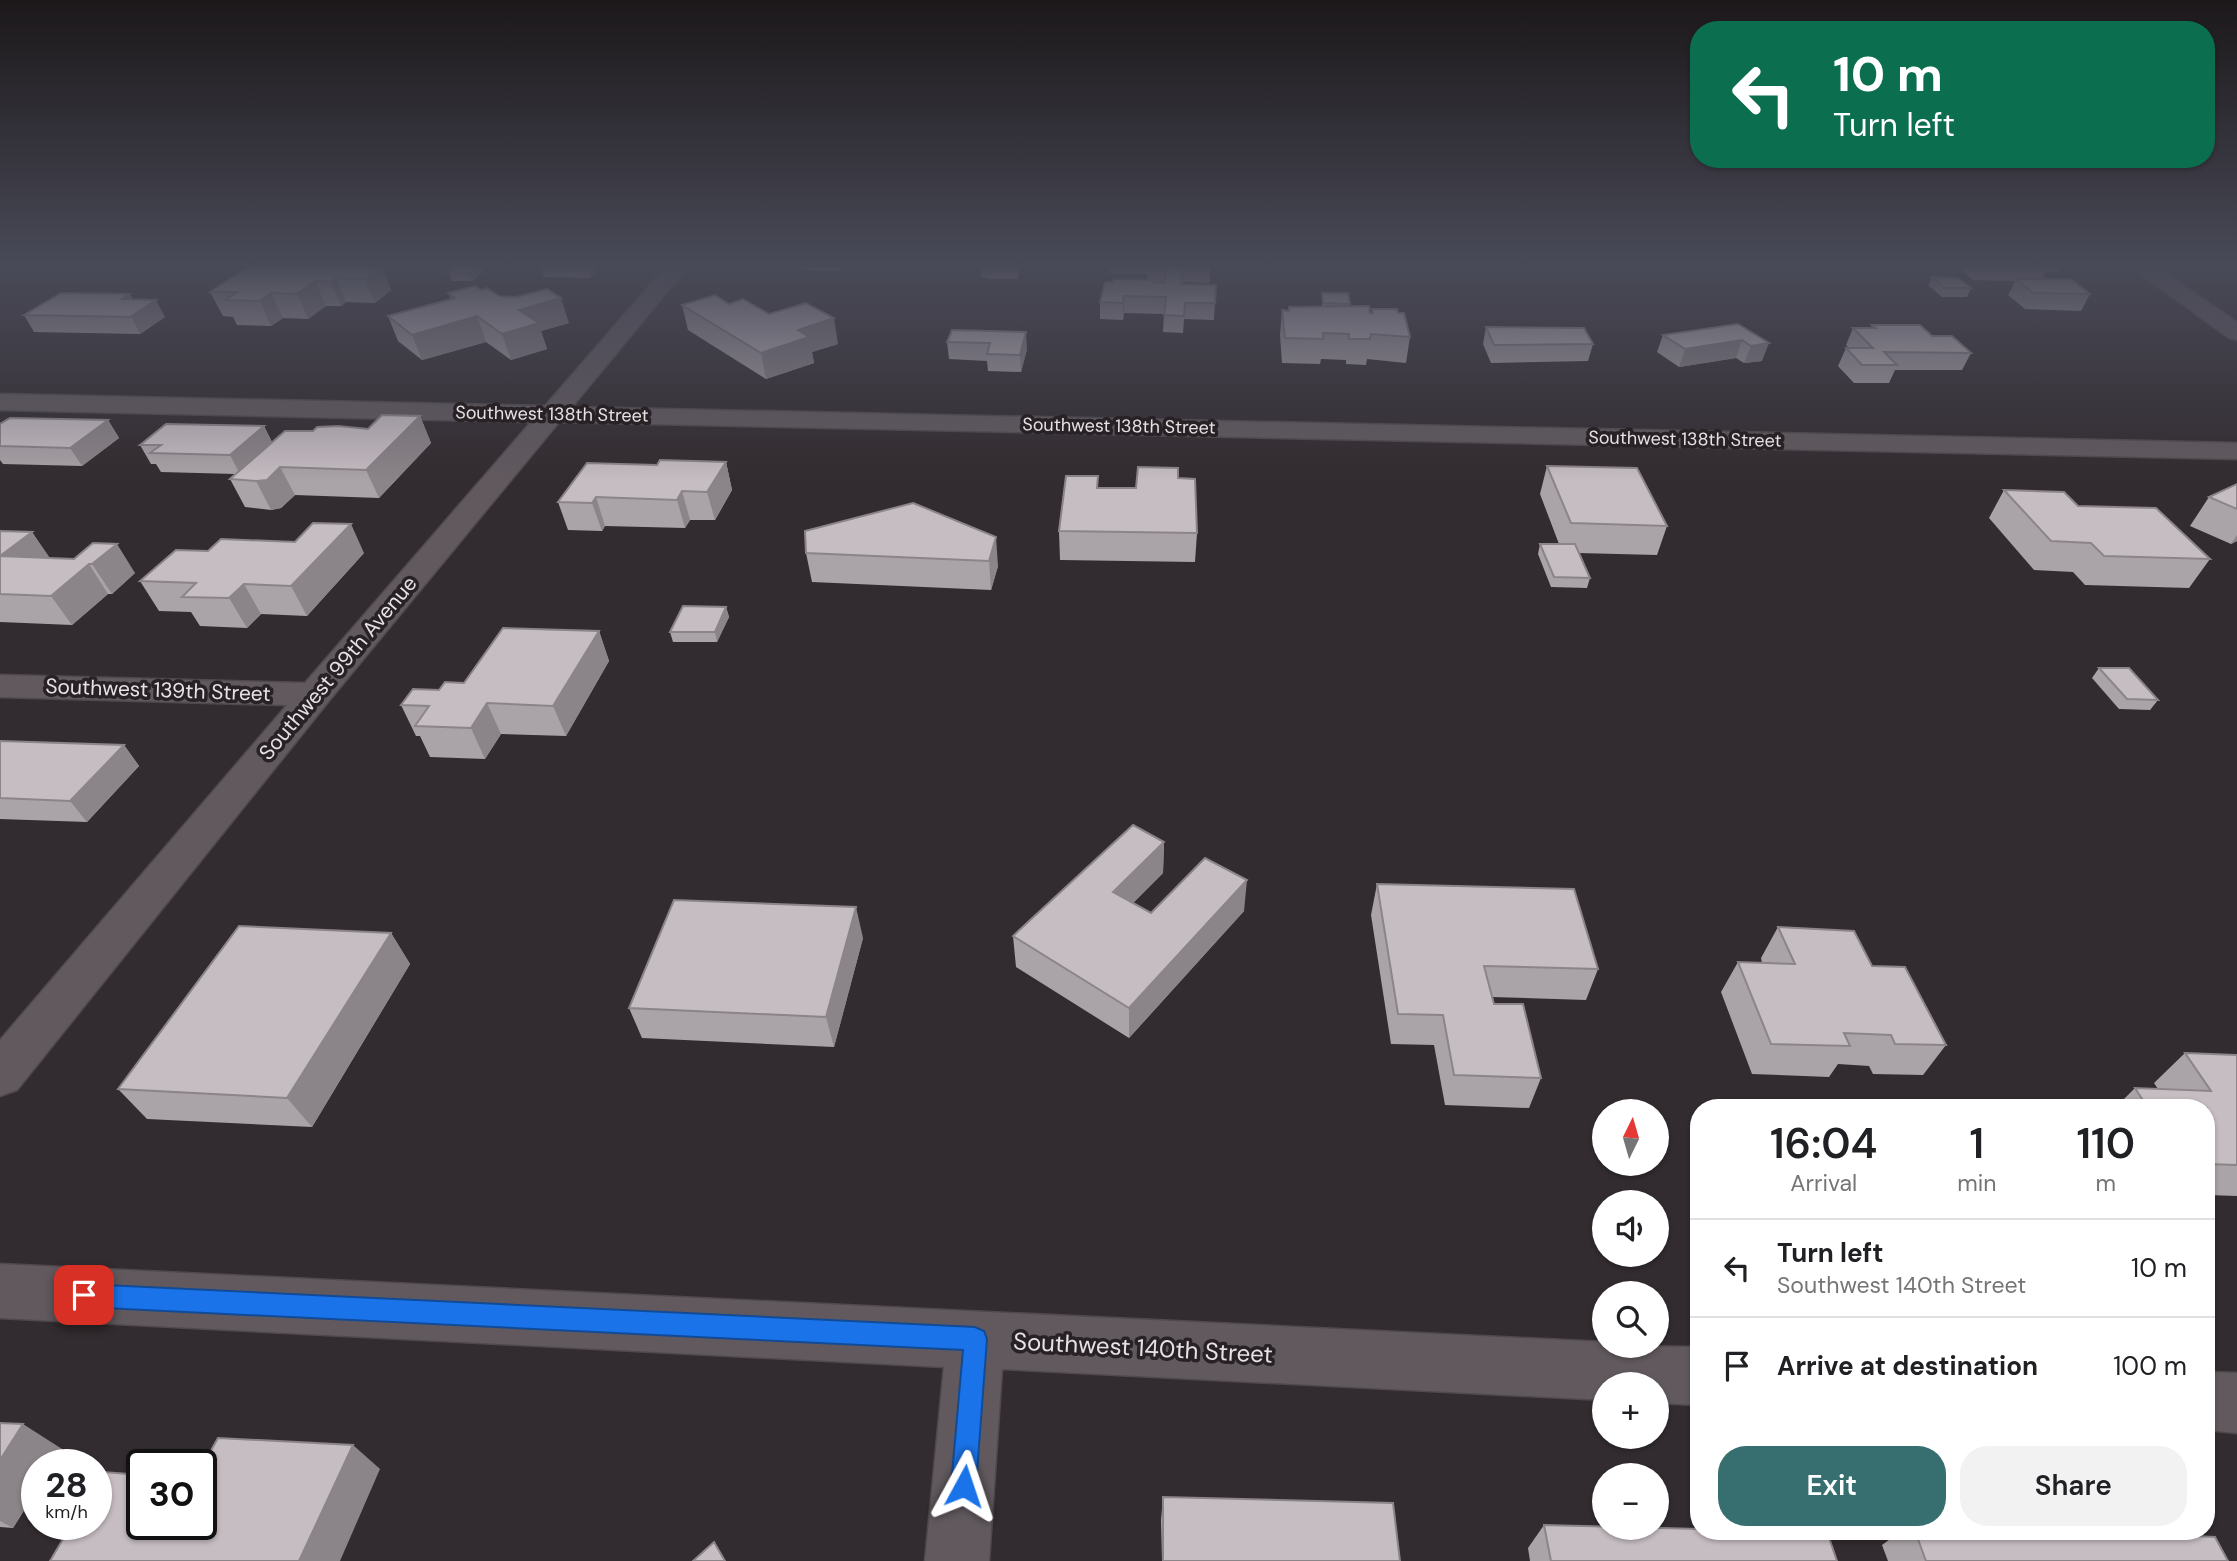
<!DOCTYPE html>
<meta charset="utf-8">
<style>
:root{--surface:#fff;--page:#f2f2f2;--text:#202124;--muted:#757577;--line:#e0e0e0;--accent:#376e6f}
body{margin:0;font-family:"DM Sans",sans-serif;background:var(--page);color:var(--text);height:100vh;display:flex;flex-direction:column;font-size:26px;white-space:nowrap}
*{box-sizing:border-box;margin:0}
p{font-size:23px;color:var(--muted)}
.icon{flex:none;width:38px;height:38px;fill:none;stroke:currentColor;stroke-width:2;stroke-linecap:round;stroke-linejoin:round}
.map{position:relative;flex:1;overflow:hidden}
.panel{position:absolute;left:1690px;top:1099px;width:525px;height:441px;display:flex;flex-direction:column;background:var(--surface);border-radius:28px;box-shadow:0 2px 5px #0004}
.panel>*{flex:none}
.hud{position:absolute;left:1690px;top:21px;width:525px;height:147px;border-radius:28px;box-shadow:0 2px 5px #0004;background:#0b6e4f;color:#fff;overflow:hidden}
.needle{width:46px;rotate:5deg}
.fabs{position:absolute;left:1592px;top:1099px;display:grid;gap:14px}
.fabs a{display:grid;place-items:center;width:77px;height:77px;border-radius:50%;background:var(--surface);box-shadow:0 2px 5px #0004;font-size:35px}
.speed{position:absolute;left:21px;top:1449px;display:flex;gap:14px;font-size:35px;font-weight:700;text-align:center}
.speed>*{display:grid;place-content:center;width:91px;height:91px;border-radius:50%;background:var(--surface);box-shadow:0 2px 5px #0004;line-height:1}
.speed small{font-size:18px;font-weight:400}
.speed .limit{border:4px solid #111;border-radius:10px;background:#fff;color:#111}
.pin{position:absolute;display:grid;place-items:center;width:60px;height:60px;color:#fff;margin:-30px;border-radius:14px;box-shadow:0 4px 10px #0006}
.me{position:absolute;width:77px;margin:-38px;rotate:5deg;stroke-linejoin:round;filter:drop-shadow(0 0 5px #0008)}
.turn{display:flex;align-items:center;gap:24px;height:147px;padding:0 28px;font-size:32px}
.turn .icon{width:91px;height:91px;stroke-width:2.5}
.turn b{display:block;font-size:49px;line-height:60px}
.eta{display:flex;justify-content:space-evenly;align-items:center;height:119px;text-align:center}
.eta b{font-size:42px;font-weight:600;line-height:49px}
.primary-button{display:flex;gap:14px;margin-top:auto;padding:14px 28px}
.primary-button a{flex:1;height:80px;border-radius:28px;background:var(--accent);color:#fff;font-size:28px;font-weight:600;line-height:80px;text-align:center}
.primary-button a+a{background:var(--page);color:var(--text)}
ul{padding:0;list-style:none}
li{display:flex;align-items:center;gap:21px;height:98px;padding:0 28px;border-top:2px solid var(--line)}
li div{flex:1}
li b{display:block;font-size:26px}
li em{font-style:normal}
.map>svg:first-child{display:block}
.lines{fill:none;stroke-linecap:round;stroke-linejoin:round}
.minor-casing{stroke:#4f494c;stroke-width:3}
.tertiary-casing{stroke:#4f494c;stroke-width:3}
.minor{fill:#61595e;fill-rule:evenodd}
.tertiary{fill:#61595e;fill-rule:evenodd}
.wall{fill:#aaa3a7}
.shaded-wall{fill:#8b8488}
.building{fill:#c6bdc2;stroke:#8b8488;stroke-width:2}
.route{fill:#1a73e8;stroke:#114b97;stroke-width:2}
.labels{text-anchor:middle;stroke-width:7;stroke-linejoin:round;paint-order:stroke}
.far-street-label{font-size:18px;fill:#e6e1e4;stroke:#282125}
.street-label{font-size:21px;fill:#e6e1e4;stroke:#282125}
.near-street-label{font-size:24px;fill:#e6e1e4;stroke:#282125}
</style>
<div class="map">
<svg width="2237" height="1561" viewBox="0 0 2237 1561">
<rect width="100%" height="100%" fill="#322b2f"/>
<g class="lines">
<defs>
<g id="minor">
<polygon points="668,264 690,264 572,407 2237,443 2237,459 559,422 328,702 17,1090 0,1096 0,1040 287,705 0,697 0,675 305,683 531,422 0,410 0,394 545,406"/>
<polygon points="0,1264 1605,1342 1605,1346 1699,1347 1699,1405 1657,1403 1657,1384 1605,1384 1605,1400 1002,1369 989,1561 925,1561 944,1367 0,1318"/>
<polygon points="2207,1372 2237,1373 2237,1433 2207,1430"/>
</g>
<polygon id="tertiary" points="2127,264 2152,264 2237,322 2237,340 2229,338"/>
</defs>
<use href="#minor" class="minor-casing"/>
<use href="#tertiary" class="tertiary-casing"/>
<use href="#minor" class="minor"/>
<use href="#tertiary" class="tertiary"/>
</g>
<g class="wall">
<polygon points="460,264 488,264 489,266 472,281 452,281 449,272"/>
<polygon points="547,264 597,264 598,268 590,278 544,277 542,269"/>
<polygon points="795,264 844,264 840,271 815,271 803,269 802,264"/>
<polygon points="1109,264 1210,264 1210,283 1183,282 1183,284 1216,285 1214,320 1184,319 1183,333 1163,332 1164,314 1124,313 1123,320 1100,319 1100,302 1113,282 1147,280 1147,274 1109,273"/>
<polygon points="1955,264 2063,264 2059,272 2045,272 2042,279 2090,294 2081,311 2025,309 2008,295 2015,281 1973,280"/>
<polygon points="1019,265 1019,273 1017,279 990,279 981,277 980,268"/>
<polygon points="358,266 381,266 391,290 375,303 346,302 341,306 326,306 308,319 283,318 271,326 237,325 233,317 223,316 210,292"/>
<polygon points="1932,277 1971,288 1967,297 1942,297 1928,285"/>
<polygon points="481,290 569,323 541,331 547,349 511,360 486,342 422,360 398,341 388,316 451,299 448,293"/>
<polygon points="1322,293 1350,304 1350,306 1370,313 1372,313 1372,309 1398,313 1410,337 1406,363 1367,359 1366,365 1346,364 1346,360 1321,359 1320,364 1282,363 1280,335 1282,310 1288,311 1289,307 1322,307"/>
<polygon points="133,299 165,317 140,334 34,332 24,315"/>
<polygon points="729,304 769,314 838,344 812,352 814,363 766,379 688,330 682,305"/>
<polygon points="1738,324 1762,361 1744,363 1736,358 1679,367 1657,352 1663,335"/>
<polygon points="1872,325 1932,336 1971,353 1962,370 1895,370 1889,383 1854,383 1838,366 1846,348 1849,348 1846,345 1853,328 1871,328"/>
<polygon points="1486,327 1593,344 1588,361 1491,363 1483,344"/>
<polygon points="952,330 1027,349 1021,372 988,371 987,361 949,359 947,342"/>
<polygon points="420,416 431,443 379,498 295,495 281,508 271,510 245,507 230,479 235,474 161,472 156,464 151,464 140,445 264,426 272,442 313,431 368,429"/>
<polygon points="108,420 119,438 82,466 3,464 0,460 0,424"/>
<polygon points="726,462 732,490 715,520 690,520 685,528 605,526 602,531 568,530 558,502 657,465"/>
<polygon points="1547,466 1667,526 1657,555 1578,553 1590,578 1587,588 1551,587 1538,554 1540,544 1559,544 1540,494"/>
<polygon points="1178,478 1197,533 1195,562 1060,560 1059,531 1098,488 1136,488"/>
<polygon points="2237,484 2237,541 2231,544 2190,526 2209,497"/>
<polygon points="2004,490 2078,506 2210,559 2189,588 2085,585 2073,572 2034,570 1989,518"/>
<polygon points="913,503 998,566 991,590 812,582 806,553"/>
<polygon points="0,531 32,532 49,558 74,559 135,573 112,594 108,594 72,625 0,622"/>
<polygon points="208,551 364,553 307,616 261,614 247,628 200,626 191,612 159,611 140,581"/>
<polygon points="726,607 729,617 717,642 673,642 670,632"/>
<polygon points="599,631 609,661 566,736 501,734 485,759 430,757 420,736 416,736 401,705 439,690 464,683"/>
<polygon points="2099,668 2158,700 2150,710 2119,709 2092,678"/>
<polygon points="0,741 124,745 139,766 87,822 0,819"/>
<polygon points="1164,842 1163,873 1133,903 1151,913 1244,911 1129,1038 1016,967 1013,936"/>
<polygon points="1377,884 1598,969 1586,1000 1492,997 1494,1004 1541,1078 1529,1108 1445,1105 1434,1045 1391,1044 1371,915"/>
<polygon points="1778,927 1872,966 1946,1045 1923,1075 1873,1074 1869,1066 1838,1064 1829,1077 1752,1074 1721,992 1738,962 1762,963 1761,958"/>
<polygon points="391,933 410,964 312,1127 147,1119 118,1089"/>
<polygon points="863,938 834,1047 642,1038 629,1008"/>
<polygon points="2185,1053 2237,1055 2237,1196 2207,1195 2207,1108 2115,1108 2135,1088 2158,1089 2154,1083"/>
<polygon points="0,1423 62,1449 13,1528 0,1527"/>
<polygon points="1163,1497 1400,1561 1162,1561 1161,1520"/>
<polygon points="1544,1525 1837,1561 1530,1561 1528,1548"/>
<polygon points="1901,1531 2090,1531 2228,1561 1888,1561 1882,1545"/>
</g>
<g class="shaded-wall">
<polygon points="479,264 488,264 489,266 472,281 469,273"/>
<polygon points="593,264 597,264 598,268 590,278 588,270"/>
<polygon points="839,264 844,264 840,271"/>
<polygon points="381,266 391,290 375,303 365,279"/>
<polygon points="336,278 346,302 341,306 331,282"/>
<polygon points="315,281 326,306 308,319 297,294"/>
<polygon points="271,293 283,318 271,326 260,301"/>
<polygon points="130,294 139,311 156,300 165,317 140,334 122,299"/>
<polygon points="1124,296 1124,313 1123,320 1123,303"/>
<polygon points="561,298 569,323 541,331 547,349 511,360 502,334 519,310"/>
<polygon points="477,316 486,342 422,360 412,335"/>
<polygon points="834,318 838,344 812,352 814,363 766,379 761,353 798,330"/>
<polygon points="1026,332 1027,349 1021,372 1020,355"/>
<polygon points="1742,340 1736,358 1679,367 1685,349"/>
<polygon points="1769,343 1762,361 1744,363 1751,346"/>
<polygon points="420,416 431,443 379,498 366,470"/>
<polygon points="108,420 119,438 82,466 70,448"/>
<polygon points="264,426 273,445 240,474 230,455"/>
<polygon points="726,462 732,490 715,520 707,492"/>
<polygon points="280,467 295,495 281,508 271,510 256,481"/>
<polygon points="682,491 690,520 685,528 677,500"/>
<polygon points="596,497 605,526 602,531 592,503"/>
<polygon points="351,524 364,553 307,616 291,586"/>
<polygon points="32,532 52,561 0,556"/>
<polygon points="2237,535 2237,541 2231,544"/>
<polygon points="996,537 998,566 991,590 989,561"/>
<polygon points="117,544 135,573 112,594 92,564"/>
<polygon points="89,564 108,594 72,625 51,596"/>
<polygon points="244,584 261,614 247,628 229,598"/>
<polygon points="726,607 729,617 717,642 715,632"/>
<polygon points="599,631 609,661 566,736 553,706"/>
<polygon points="487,703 501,734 485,759 471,728"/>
<polygon points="124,745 139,766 87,822 70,801"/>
<polygon points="1164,842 1163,873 1113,923 1113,892"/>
<polygon points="1247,880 1244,911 1129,1038 1129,1008"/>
<polygon points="856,907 863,938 834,1047 826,1017"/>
<polygon points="391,933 410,964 312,1127 287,1098"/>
<polygon points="23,1424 62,1449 52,1465 37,1465 37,1490 13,1528 0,1521 0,1460"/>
<polygon points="353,1445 380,1469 340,1561 299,1561"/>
</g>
<g class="building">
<polygon points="252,264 354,264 352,266 381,266 365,279 336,278 331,282 315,281 297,294 271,293 260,301 225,300 237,292 210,292"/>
<polygon points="460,264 479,264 469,273 449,272"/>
<polygon points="547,264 593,264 588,270 542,269"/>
<polygon points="981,264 1019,265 1017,271 990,271 980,268"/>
<polygon points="1147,264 1210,264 1211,266 1183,266 1181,284 1216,285 1215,303 1185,303 1184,316 1164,315 1166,297 1124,296 1123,303 1100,302 1105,282 1113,282 1114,279 1155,280 1154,283 1164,283 1167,265 1147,265"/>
<polygon points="1932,277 1958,278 1971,288 1946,288"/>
<polygon points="2016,279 2071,279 2090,294 2033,293"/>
<polygon points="475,286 481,290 487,288 499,296 516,297 547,289 561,298 519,310 539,323 502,334 477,316 412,335 388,316 455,298 448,293"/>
<polygon points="61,293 130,294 122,299 156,300 130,317 24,315"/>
<polygon points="1322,293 1348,293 1350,304 1323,303"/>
<polygon points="715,295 729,304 743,299 769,314 806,303 834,318 798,330 809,337 761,353 682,305"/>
<polygon points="1369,306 1370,313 1373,313 1372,309 1397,309 1398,313 1404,313 1410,337 1371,334 1370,339 1349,339 1349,334 1323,333 1323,339 1285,338 1282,310 1289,311 1289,307"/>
<polygon points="1738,324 1769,343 1751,346 1742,340 1685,349 1663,335"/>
<polygon points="1872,325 1920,325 1932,336 1952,336 1971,353 1884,352 1897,365 1862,365 1846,348 1873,348 1853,328 1876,328"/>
<polygon points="1486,327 1584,328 1593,344 1494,345"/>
<polygon points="952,330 1026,332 1020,355 987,354 990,343 947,342"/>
<polygon points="382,415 420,416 366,470 280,467 267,480 256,481 230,479 285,431 313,431 317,427 338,426 368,429"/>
<polygon points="10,418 108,420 70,448 0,446 0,424"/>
<polygon points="166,424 264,426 230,455 150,453 161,445 140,445"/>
<polygon points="660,460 726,462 707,492 682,491 677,500 596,497 592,503 558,502 587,463 657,465"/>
<polygon points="1547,466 1637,468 1667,526 1571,523"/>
<polygon points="1138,467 1178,468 1178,478 1195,479 1197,533 1059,531 1066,476 1098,476 1097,488 1136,488"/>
<polygon points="2237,484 2237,509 2209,497"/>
<polygon points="2004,490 2064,492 2078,506 2156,508 2210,559 2104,556 2091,543 2051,541"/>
<polygon points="913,503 996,537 989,561 806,553 805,531"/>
<polygon points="313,523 351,524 291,586 244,584 229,598 182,597 196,583 140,581 176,550 208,551 221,539 295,542"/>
<polygon points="0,531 32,532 0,556 74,559 93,543 117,544 92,564 89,564 51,596 0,594"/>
<polygon points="1540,544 1575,544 1590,578 1554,577"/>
<polygon points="683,606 726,607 715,632 670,632"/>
<polygon points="503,628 599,631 553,706 487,703 471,728 415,726 429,706 401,705 413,689 439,690 445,682 464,683"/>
<polygon points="2099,668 2129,668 2158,700 2127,699"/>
<polygon points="0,741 124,745 70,801 0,798"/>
<polygon points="1133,825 1164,842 1113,892 1151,913 1205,858 1247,880 1129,1008 1013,936"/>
<polygon points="1377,884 1574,889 1598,969 1484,966 1494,1004 1523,1004 1541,1078 1454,1075 1443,1015 1398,1014"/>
<polygon points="674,900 856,907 826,1017 629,1008"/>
<polygon points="239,926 391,933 287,1098 118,1089"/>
<polygon points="1778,927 1854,931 1872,966 1905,967 1946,1045 1895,1044 1891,1035 1844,1033 1850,1046 1771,1044 1738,962 1795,964"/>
<polygon points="2185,1053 2237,1055 2237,1165 2207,1164 2207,1108 2148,1108 2135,1088 2211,1091"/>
<polygon points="0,1423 23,1424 0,1460"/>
<polygon points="218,1438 353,1445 299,1561 50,1561 72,1524 96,1524 96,1483 103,1472 142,1475 142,1524 201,1524 201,1468"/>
<polygon points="1163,1497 1393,1503 1400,1561 1163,1561"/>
<polygon points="1544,1525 1699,1529 1699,1531 1827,1532 1837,1561 1551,1561"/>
<polygon points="1915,1531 2090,1531 2215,1537 2228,1561 1926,1561"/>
<polygon points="714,1542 725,1561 693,1561"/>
</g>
<linearGradient id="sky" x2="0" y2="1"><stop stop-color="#1c181a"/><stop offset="0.55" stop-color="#494a58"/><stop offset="1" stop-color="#494a58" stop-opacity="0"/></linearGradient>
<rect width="2237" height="482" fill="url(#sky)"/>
<polygon class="route" points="84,1284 975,1327 984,1331 987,1339 976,1486 973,1496 964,1499 954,1496 951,1486 963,1350 84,1307 76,1303 72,1295 76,1287"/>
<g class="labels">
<g class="far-street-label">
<text transform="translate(552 414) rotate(1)" y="6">Southwest 138th Street</text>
<text transform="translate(1119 426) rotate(1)" y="6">Southwest 138th Street</text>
<text transform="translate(1685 439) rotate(1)" y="6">Southwest 138th Street</text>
</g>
<g class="street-label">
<text transform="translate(338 668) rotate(-50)" y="7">Southwest 99th Avenue</text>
<text transform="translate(158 690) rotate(2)" y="7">Southwest 139th Street</text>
</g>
<g class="near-street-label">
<text transform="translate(1143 1348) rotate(3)" y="8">Southwest 140th Street</text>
</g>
</g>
</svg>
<div class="fabs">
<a><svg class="needle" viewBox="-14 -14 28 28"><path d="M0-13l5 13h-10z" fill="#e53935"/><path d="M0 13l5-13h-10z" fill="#757577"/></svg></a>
<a><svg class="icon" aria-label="sound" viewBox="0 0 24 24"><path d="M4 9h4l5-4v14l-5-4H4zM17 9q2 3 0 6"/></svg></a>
<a><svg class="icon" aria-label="search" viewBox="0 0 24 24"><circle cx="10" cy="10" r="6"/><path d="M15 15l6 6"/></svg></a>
<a>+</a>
<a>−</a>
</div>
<div class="speed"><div>28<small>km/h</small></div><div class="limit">30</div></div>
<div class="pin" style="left:84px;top:1295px;background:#d93025"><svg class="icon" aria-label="arrive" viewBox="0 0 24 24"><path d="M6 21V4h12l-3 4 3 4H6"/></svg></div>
<svg class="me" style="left:964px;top:1486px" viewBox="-20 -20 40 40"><path d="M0-17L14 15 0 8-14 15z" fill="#1a73e8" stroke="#fff" stroke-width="4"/></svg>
<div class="hud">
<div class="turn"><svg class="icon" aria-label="left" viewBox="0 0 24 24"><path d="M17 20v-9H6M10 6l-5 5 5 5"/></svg><div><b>10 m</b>Turn left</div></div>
</div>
<section class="panel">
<div class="eta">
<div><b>16:04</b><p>Arrival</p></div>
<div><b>1</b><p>min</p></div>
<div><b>110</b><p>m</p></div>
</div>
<ul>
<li><svg class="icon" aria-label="left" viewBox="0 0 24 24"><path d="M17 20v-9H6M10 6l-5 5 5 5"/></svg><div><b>Turn left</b><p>Southwest 140th Street</p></div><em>10 m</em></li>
<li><svg class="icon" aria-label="arrive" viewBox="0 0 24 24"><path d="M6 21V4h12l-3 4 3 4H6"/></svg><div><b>Arrive at destination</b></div><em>100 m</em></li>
</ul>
<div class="primary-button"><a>Exit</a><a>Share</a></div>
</section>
</div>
